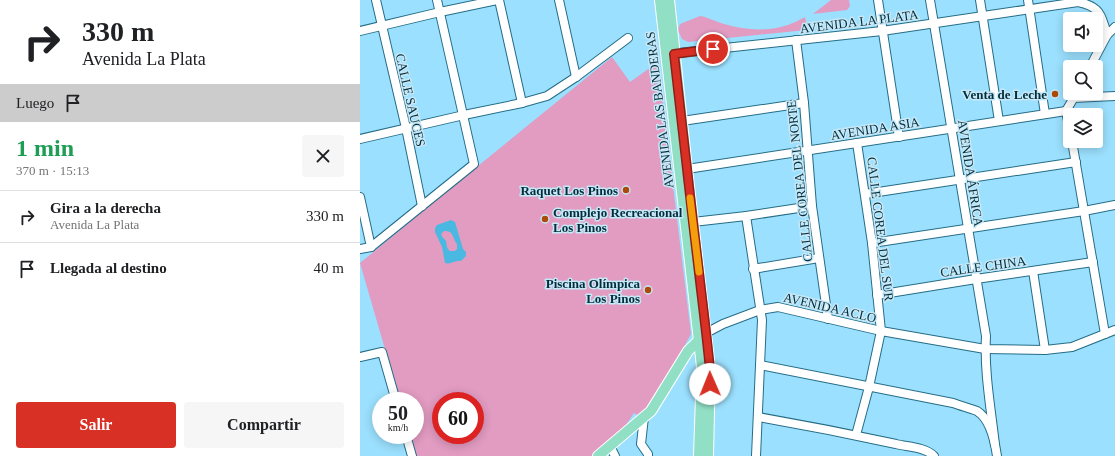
<!DOCTYPE html>
<html lang="es">
<meta charset="utf-8">
<style>
:root{--surface:#fff;--page:#f6f6f6;--text:#202124;--muted:#757577;--line:#e0e0e0;--accent:#d93025}
body{margin:0;font-family:Georgia,serif;background:var(--page);color:var(--text);height:100vh;display:flex;flex-direction:column;font-size:15px;white-space:nowrap}
*{box-sizing:border-box;margin:0}
p{font-size:13px;color:var(--muted)}
.icon{flex:none;width:22px;height:22px;fill:none;stroke:currentColor;stroke-width:2;stroke-linecap:round;stroke-linejoin:round}
.map{position:relative;flex:1;overflow:hidden}
.details{display:flex;flex-direction:column;background:var(--surface);width:360px}
.details>*{flex:none}
.hud{background:#fff;color:var(--text);overflow:hidden}
.buttons{position:absolute;left:703px;top:12px;display:grid;gap:8px}
.buttons a{display:grid;place-items:center;width:40px;height:40px;border-radius:4px;background:var(--surface);box-shadow:0 2px 10px #0003;font-size:20px}
.speed{position:absolute;left:12px;top:392px;display:flex;gap:8px;font-size:20px;font-weight:700;text-align:center}
.speed>*{display:grid;place-content:center;width:52px;height:52px;border-radius:50%;background:var(--surface);box-shadow:0 2px 10px #0003;line-height:1}
.speed small{font-size:10px;font-weight:400}
.speed .limit{border:6px solid #d22;background:#fff;color:#111}
.pin{position:absolute;display:grid;place-items:center;width:34px;height:34px;color:#fff;margin:-17px;border:2px solid #fff;border-radius:50%;box-shadow:0 1px 4px #0007}
.me{position:absolute;width:44px;margin:-22px;rotate:359deg;stroke-linejoin:round;filter:drop-shadow(0 0 3px #0008)}
.turn{display:flex;align-items:center;gap:14px;height:84px;padding:0 16px;font-size:18px}
.turn .icon{width:52px;height:52px;stroke-width:2.5}
.turn b{display:block;font-size:28px;line-height:34px}
.then{display:flex;align-items:center;height:38px;padding:0 16px;background:#0003;gap:8px;font-size:15px}
.round{display:grid;place-items:center;flex:none;width:42px;height:42px;border-radius:4px;background:var(--page)}
.headline{display:flex;align-items:center;justify-content:space-between;height:68px;padding:0 16px}
h1{font-size:24px;font-weight:800;line-height:30px;color:#1e9e55}
.primary-button{display:flex;gap:8px;margin-top:auto;padding:8px 16px}
.primary-button a{flex:1;height:46px;border-radius:4px;background:var(--accent);color:#fff;font-size:16px;font-weight:800;line-height:46px;text-align:center}
.primary-button a+a{background:var(--page);color:var(--text)}
ul{padding:0;list-style:none}
li{display:flex;align-items:center;gap:12px;height:52px;padding:0 16px;border-top:1px solid var(--line)}
li div{flex:1}
li b{display:block;font-size:15px}
li em{font-style:normal}
main{display:flex;flex:1;min-height:0}
.map>svg:first-child{display:block}
.green{fill:#e29bc1;fill-rule:evenodd}
.water{fill:#49b9e2;fill-rule:evenodd}
.lines{fill:none;stroke-linecap:round;stroke-linejoin:round}
.minor-casing{stroke:#256d87;stroke-width:10}
.major-casing{stroke:#fff;stroke-width:12}
.minor{stroke:#fff;stroke-width:8}
.major{stroke:#91dfc4;stroke-width:10}
.route-casing{stroke:#8d1f18;stroke-width:10}
.route{stroke:#d93025;stroke-width:7}
.slow{stroke:#f59e0b;stroke-width:7}
.poi-dot{fill:#ac4a09;stroke:#c7e8f7;stroke-width:1.5}
.labels{text-anchor:middle;stroke-width:3;stroke-linejoin:round;paint-order:stroke}
.street-label{font-size:13px;fill:#042d3b;stroke:#c7e8f7}
.poi-label{font-size:13px;font-weight:bold;fill:#042d3b;stroke:#c7e8f7;text-anchor:end}
</style>
<main>
<section class="details">
<div class="hud">
<div class="turn"><svg class="icon" aria-label="right" viewBox="0 0 24 24"><path d="M7 20v-9h11M14 6l5 5-5 5"/></svg><div><b>330 m</b>Avenida La Plata</div></div>
<div class="then">Luego<svg class="icon" aria-label="arrive" viewBox="0 0 24 24"><path d="M6 21V4h12l-3 4 3 4H6"/></svg></div>
</div>
<div class="headline"><div><h1>1 min</h1><p>370 m · 15:13</p></div><a class="round"><svg class="icon" aria-label="close" viewBox="0 0 24 24"><path d="M6 6l12 12M18 6L6 18"/></svg></a></div>
<ul>
<li><svg class="icon" aria-label="right" viewBox="0 0 24 24"><path d="M7 20v-9h11M14 6l5 5-5 5"/></svg><div><b>Gira a la derecha</b><p>Avenida La Plata</p></div><em>330 m</em></li>
<li><svg class="icon" aria-label="arrive" viewBox="0 0 24 24"><path d="M6 21V4h12l-3 4 3 4H6"/></svg><div><b>Llegada al destino</b></div><em>40 m</em></li>
</ul>
<div class="primary-button"><a>Salir</a><a>Compartir</a></div>
</section>
<div class="map">
<svg width="755" height="456" viewBox="0 0 755 456">
<rect width="100%" height="100%" fill="#9be0fe"/>
<g class="green">
<polygon points="471,0 489,0 490,6 487,10 453,14"/>
<path d="M340,16C348,17 356,22 364,24C384,30 407,32 428,25C434,23 439,20 445,17L447,26L446,30L328,42L322,39L318,30L320,24Z"/>
<path d="M252,57L270,82L298,62L331,334L291,407L279,416L274,413L264,428L232,456H56L50,435H55V401H40L0,263L113,170ZM81,401H115V435H81Z"/>
</g>
<path class="water" d="M91,220L95,222L103,249L106,252V256L101,261C95,260 91,265 85,263L82,247L75,232V228L77,225ZM84,231C94,230 92,238 97,244V249L95,251H90C86,248 87,245 86,241C84,238 82,238 81,234Z"/>
<g class="lines">
<defs>
<g id="minor">
<polyline points="16,0 46,128 62,206"/>
<polyline points="139,0 162,103"/>
<polyline points="199,0 216,77"/>
<polyline points="518,0 539,137"/>
<path d="M570,0L626,336C624,372 631,409 635,445"/>
<polyline points="620,0 639,121"/>
<polyline points="668,0 685,114"/>
<polyline points="0,31 80,12 137,0"/>
<polyline points="436,40 444,103 452,206 468,319"/>
<path d="M309,54L522,31L718,2C740,6 742,16 747,35"/>
<polyline points="730,67 747,35 755,27"/>
<polyline points="713,98 755,96"/>
<polyline points="322,121 444,103"/>
<polyline points="710,131 706,111 716,94"/>
<polyline points="0,139 104,115 162,103 187,96 216,77 268,38"/>
<polyline points="712,141 745,334"/>
<polyline points="327,169 706,111"/>
<polyline points="505,194 716,162"/>
<polyline points="0,197 11,247"/>
<polyline points="386,216 402,320 396,456"/>
<polyline points="333,222 386,216 452,206"/>
<polyline points="512,243 724,211 755,205"/>
<polyline points="0,249 11,247 114,164 77,0"/>
<polyline points="393,269 459,258"/>
<polyline points="673,271 685,350"/>
<polyline points="517,295 616,279 733,262"/>
<polyline points="346,333 363,324 400,310 418,307 521,331 625,349 685,350 712,347 755,330"/>
<polyline points="0,357 22,352 36,401"/>
<path d="M400,365L593,403C601,406 609,408 617,411C630,419 635,442 637,456"/>
<polyline points="284,417 281,444 288,454 288,456"/>
<path d="M398,417C444,425 490,434 536,444C548,447 565,447 574,456"/>
<polyline points="46,435 52,456"/>
<polyline points="496,435 509,387 521,331 512,243 497,143"/>
<polyline points="250,446 255,456"/>
</g>
<g id="major">
<polyline points="300,0 342,367 339,456"/>
<polyline points="309,0 327,169 350,369 348,456"/>
<polyline points="238,456 291,411 328,351 342,337"/>
</g>
</defs>
<use href="#minor" class="minor-casing"/>
<use href="#major" class="major-casing"/>
<use href="#minor" class="minor"/>
<use href="#major" class="major"/>
</g>
<g class="lines">
<defs>
<polyline id="route" points="350,384 350,369 346,332 333,222 314,54 353,49"/>
</defs>
<use href="#route" class="route-casing"/>
<use href="#route" class="route"/>
<polyline class="slow" points="330,198 339,272"/>
</g>
<g class="poi-dot">
<circle cx="695" cy="94" r="4"/>
<circle cx="266" cy="190" r="4"/>
<circle cx="185" cy="219" r="4"/>
<circle cx="288" cy="290" r="4"/>
</g>
<g class="labels">
<g class="street-label">
<text transform="translate(499 21) rotate(-7)" y="5">AVENIDA LA PLATA</text>
<text transform="translate(51 100) rotate(77)" y="5">CALLE SAUCES</text>
<text transform="translate(299 110) rotate(-97)" y="5">AVENIDA LAS BANDERAS</text>
<text transform="translate(515 128) rotate(-9)" y="5">AVENIDA ASIA</text>
<text transform="translate(611 173) rotate(81)" y="5">AVENIDA ÁFRICA</text>
<text transform="translate(439 181) rotate(-96)" y="5">CALLE COREA DEL NORTE</text>
<text transform="translate(521 229) rotate(83)" y="5">CALLE COREA DEL SUR</text>
<text transform="translate(623 266) rotate(-8)" y="5">CALLE CHINA</text>
<text transform="translate(470 307) rotate(13)" y="5">AVENIDA ACLO</text>
</g>
<g class="poi-label">
<text x="687" y="99">Venta de Leche</text>
<text x="258" y="195">Raquet Los Pinos</text>
<text x="193" y="217" text-anchor="start">Complejo Recreacional<tspan x="193" dy="15">Los Pinos</tspan></text>
<text x="280" y="288">Piscina Olímpica<tspan x="280" dy="15">Los Pinos</tspan></text>
</g>
</g>
</svg>
<div class="buttons">
<a><svg class="icon" aria-label="sound" viewBox="0 0 24 24"><path d="M4 9h4l5-4v14l-5-4H4zM17 9q2 3 0 6"/></svg></a>
<a><svg class="icon" aria-label="search" viewBox="0 0 24 24"><circle cx="10" cy="10" r="6"/><path d="M15 15l6 6"/></svg></a>
<a><svg class="icon" aria-label="layers" viewBox="0 0 24 24"><path d="M12 4l9 5-9 5-9-5zM3 14l9 5 9-5"/></svg></a>
</div>
<div class="speed"><div>50<small>km/h</small></div><div class="limit">60</div></div>
<div class="pin" style="left:353px;top:49px;background:#d93025"><svg class="icon" aria-label="arrive" viewBox="0 0 24 24"><path d="M6 21V4h12l-3 4 3 4H6"/></svg></div>
<svg class="me" style="left:350px;top:384px" viewBox="-20 -20 40 40"><circle r="19" fill="#fff"/><path d="M0-13L10 11 0 6-10 11z" fill="#d93025"/></svg>
</div>
</main>
